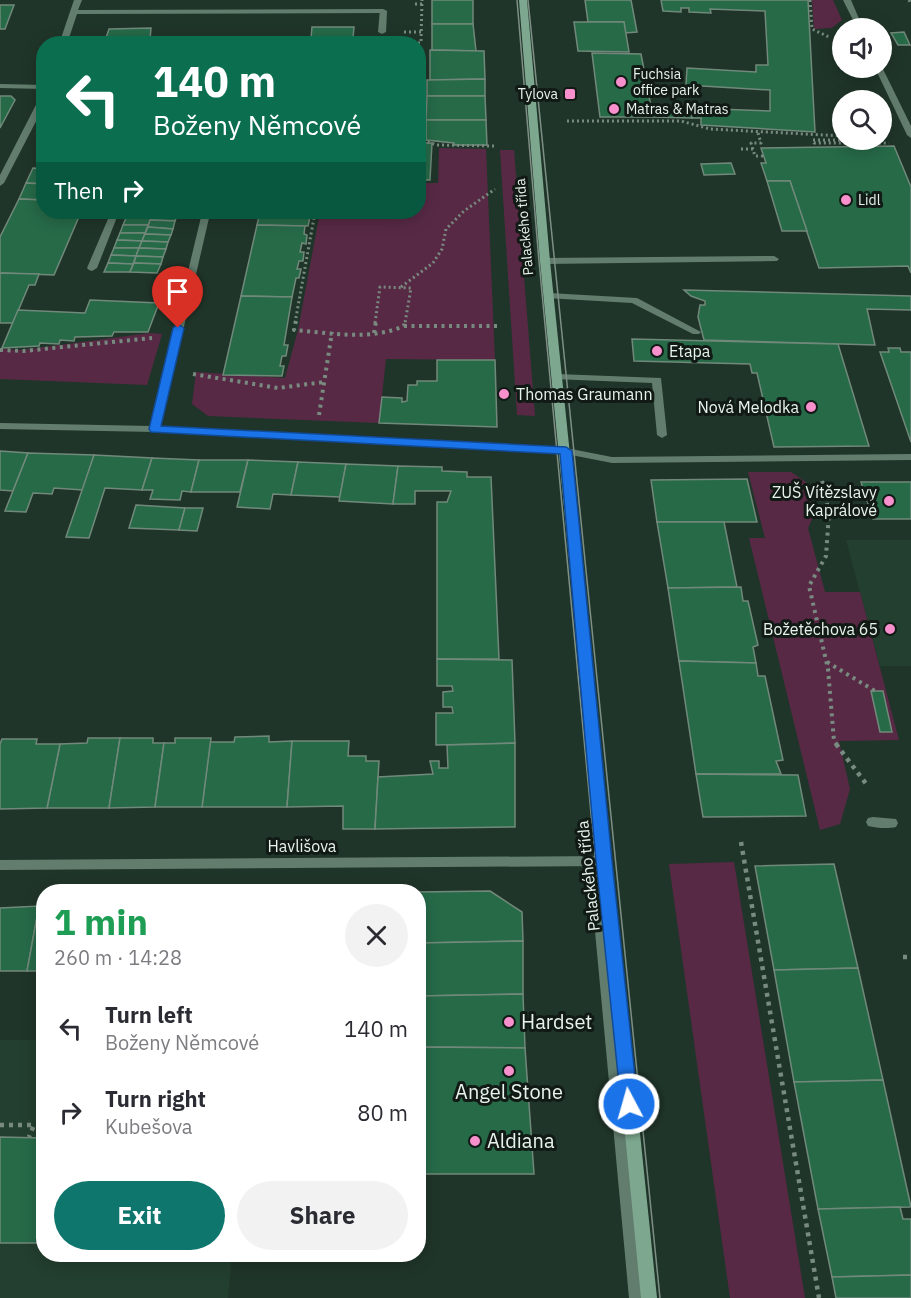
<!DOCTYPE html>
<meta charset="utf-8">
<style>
:root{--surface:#fff;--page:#f2f2f3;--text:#2b2b33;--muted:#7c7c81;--accent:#0f766e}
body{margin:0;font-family:"IBM Plex Sans",sans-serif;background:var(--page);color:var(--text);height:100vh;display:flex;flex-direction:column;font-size:22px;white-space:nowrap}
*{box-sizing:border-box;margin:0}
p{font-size:20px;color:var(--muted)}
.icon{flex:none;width:33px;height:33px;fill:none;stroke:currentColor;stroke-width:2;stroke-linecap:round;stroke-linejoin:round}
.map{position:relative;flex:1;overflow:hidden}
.drawer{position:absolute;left:36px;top:884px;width:390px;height:378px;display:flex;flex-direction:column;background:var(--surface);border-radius:24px;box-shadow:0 3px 15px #0003}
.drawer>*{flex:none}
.banner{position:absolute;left:36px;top:36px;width:390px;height:183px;border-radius:24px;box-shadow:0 3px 15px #0003;background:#0b6e4f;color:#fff;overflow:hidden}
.controls{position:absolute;left:832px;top:18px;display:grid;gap:12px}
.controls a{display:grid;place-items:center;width:60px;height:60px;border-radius:50%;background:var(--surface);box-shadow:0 3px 15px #0003;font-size:30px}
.pin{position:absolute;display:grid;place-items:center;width:51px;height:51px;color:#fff;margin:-62px -26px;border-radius:50% 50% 50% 0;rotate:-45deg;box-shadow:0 0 6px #0007}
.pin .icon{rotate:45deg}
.me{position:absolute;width:66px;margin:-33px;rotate:354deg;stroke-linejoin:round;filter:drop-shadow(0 0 4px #0008)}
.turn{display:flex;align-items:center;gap:21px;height:126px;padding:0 18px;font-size:27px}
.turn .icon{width:78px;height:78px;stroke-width:2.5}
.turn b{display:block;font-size:42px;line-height:51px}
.then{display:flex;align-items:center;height:57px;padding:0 18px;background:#0003;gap:12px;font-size:22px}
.round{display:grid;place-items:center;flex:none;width:63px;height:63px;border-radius:32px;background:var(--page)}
.headline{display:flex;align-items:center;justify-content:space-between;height:102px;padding:0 18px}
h1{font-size:36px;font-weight:700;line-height:45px;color:#1e9e55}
.button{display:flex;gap:12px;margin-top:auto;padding:12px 18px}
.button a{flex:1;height:69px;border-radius:36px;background:var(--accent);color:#fff;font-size:24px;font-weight:700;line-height:69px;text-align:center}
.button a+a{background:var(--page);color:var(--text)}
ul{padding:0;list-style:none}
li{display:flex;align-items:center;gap:18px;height:84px;padding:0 18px}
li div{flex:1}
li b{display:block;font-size:22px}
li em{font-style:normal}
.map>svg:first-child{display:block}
.built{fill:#233f2f}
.green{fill:#582945}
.building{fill:#266a48;stroke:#71897a;stroke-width:1.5}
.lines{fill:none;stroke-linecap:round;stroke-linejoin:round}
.path-far2{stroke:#798b80;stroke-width:3;stroke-dasharray:2 3;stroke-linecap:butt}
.path-far1{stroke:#798b80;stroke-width:4;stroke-dasharray:3 4.5;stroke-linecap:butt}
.path{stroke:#798b80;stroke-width:4.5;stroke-dasharray:4 5;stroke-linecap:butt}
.lane{fill:#627d6d;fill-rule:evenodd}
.street{fill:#627d6d;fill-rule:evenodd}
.secondary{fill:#7da88f;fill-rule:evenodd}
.tram{stroke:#7e8f85;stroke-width:1.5}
.route{fill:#1a73e8;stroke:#114b97;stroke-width:1.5}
.poi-dot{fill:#f790cd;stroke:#111a15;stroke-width:2}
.labels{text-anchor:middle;stroke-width:6;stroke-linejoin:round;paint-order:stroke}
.far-poi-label{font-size:14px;fill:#e7f4eb;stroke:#111a15;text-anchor:start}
.far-street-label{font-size:14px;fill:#e7f4eb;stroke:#111a15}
.poi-label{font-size:16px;fill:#e7f4eb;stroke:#111a15;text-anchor:end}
.street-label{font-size:16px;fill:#e7f4eb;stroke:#111a15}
.near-poi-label{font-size:20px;fill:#e7f4eb;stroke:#111a15;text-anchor:start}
</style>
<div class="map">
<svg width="911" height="1298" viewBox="0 0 911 1298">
<rect width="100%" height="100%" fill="#203529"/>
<g class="built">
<polygon points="846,540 911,540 911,666 880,666"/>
<polygon points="0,1040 43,1040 44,1254 232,1254 228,1298 0,1298"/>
</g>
<g class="green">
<polygon points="812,0 833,0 842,20 832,28 814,29"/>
<polygon points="439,148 486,149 495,360 386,359 379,423 208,416 192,404 196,372 285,378 298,330 320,212 418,212 419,183 438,183"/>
<polygon points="500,150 514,150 535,416 517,415"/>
<polygon points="150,333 162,334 147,385 0,379 0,349 22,350"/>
<polygon points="748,472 791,472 806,482 815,512 808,528 825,592 860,592 899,740 839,741 850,789 840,824 820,830 749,538 765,538"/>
<polygon points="734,862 805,1298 730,1298 669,864"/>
</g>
<g class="building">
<rect x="432" y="0" width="41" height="24"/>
<polygon points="585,0 631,0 637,32 625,33 624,22 588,22"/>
<polygon points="661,0 808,0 815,132 701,125 701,118 692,118 691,108 770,111 770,90 686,85 687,68 756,72 756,65 768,65 765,11 710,9 711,13 689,12 689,8 681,8 681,12 663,11"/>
<polygon points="0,5 14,5 5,29 0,29"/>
<polygon points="574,22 624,22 629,52 578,51"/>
<polygon points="432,24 473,24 476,51 432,50"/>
<polygon points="312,27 354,27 353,38 311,38"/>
<polygon points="151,28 150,40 105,41 109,29"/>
<polygon points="904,32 910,45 898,45 891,33"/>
<polygon points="150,40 149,44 104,44 105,41"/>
<polygon points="430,50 484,51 485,79 430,80"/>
<polygon points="592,53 641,54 653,117 600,117"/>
<polygon points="485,79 485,96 427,96 427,80"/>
<polygon points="0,96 11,96 15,100 0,128"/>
<polygon points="427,96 485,96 486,120 426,120"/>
<polygon points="691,110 692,118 653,117 651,111"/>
<polygon points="426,120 486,120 487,145 454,145 454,143 426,140"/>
<polygon points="418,143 432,143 430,180 418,180"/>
<polygon points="894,146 911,187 911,273 908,266 819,268 790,181 767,181 761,163 766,163 761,148"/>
<polygon points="731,163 735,174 704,175 701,164"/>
<polygon points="33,168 44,169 44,184 26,183"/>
<polygon points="767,181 790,181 807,231 782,231"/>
<polygon points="26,183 44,184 44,200 19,199"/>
<polygon points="19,199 44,200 44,212 81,212 54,275 0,273 0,237"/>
<polygon points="128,212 153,212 151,218 126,218"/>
<polygon points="153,212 178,213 175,221 150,220"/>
<polygon points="260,212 308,212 307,217 310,217 308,226 257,225"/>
<polygon points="126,218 151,218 148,225 123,225"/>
<polygon points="150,220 175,221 173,229 148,227"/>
<polygon points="123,225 148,225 145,233 120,233"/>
<polygon points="257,225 305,226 304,234 307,235 306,244 302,243 300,252 304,252 303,261 299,261 297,269 301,269 299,278 296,278 292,297 241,296"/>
<polygon points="148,227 173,229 171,235 145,234"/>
<polygon points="120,233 145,233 142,241 117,240"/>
<polygon points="145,234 171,235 168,242 142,241"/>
<polygon points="117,240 142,241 139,248 114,248"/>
<polygon points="142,241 168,242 166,249 139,248"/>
<polygon points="114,248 139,248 136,256 111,255"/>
<polygon points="139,248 166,249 163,257 136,256"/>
<polygon points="111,255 136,256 133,264 108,263"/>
<polygon points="136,256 163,257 161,264 134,263"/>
<polygon points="108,263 133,264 130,272 104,272"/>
<polygon points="134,263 161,264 157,273 130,272"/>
<polygon points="0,273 39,274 35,285 29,285 13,323 0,323"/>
<polygon points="684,290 911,296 911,310 867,309 875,345 704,340 698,317 700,305 705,305 705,301 691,296"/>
<polygon points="241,296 292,297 284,345 288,345 286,356 282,356 280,366 284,366 282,376 223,375"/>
<polygon points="90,300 159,303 148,332 114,332 112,336 75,337 74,341 60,340 59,344 40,343 39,346 2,348 18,310 85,313"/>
<polygon points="632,339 838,344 869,446 774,447 757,373 752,373 750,364 634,361"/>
<polygon points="888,348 900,348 901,352 911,352 911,442 880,352 889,352"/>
<polygon points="437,360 495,360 497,427 379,423 382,397 402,398 402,402 407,401 408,385 417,385 417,381 437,381"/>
<polygon points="0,451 28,453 13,491 0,490"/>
<polygon points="28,453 94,455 83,490 54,488 52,494 33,493 26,512 5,511"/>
<polygon points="94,455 152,458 142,490 105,488 89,538 66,537"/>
<polygon points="152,458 199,460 191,492 182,491 180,500 150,499 153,490 142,490"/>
<polygon points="199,460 248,460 240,492 191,492"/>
<polygon points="248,460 298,462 291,495 273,494 270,509 237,507"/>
<polygon points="298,462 346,464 340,497 291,495"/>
<polygon points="346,464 398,466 393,504 339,501"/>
<polygon points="398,466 442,467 442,471 467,472 467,477 491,477 499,659 437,659 437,502 447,502 451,491 415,491 415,504 393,504"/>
<polygon points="747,479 757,522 657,522 651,480"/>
<polygon points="861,482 911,482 911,519 873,519"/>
<polygon points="136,505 185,508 179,530 129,528"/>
<polygon points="185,508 203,508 197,531 179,530"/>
<polygon points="657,522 724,522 737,587 668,588"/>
<polygon points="741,587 743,601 748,601 758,645 753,647 756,663 679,661 668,588"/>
<polygon points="437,659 512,660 515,743 436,745 436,713 453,713 452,707 443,707 443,692 453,691 452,686 437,686"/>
<polygon points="679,661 756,663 758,676 765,676 783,760 776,761 781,774 696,774"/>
<polygon points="871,691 883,691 892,732 880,732"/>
<polygon points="269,736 269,742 292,741 287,807 202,807 210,742 234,742 235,737"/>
<polygon points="88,738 120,738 109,808 47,808 60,744 87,743"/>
<polygon points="120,738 153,738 153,743 164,743 155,807 109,808"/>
<polygon points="175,738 211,738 202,807 155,807 164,743 175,743"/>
<polygon points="2,739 37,739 36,744 60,744 47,808 0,809 0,744"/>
<polygon points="292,741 349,741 348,756 366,756 366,761 379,761 375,829 343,829 343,806 287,807"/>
<polygon points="515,743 515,827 375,829 378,777 433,774 430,761 439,761 439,768 448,768 447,745"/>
<polygon points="696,774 798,775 806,816 703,817"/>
<polygon points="834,864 858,968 774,970 755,866"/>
<polygon points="490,891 522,912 523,941 418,943 418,892"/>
<polygon points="39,906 27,971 0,971 0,908"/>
<polygon points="39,906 44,906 44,971 27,971"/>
<polygon points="523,941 523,994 418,996 418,943"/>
<polygon points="858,968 883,1080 794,1082 774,970"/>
<polygon points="523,994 525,1048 418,1047 418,996"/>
<polygon points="418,1047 525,1048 534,1174 418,1174"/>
<polygon points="883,1080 911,1207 818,1209 794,1082"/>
<polygon points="0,1137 44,1138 44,1243 0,1243"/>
<polygon points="900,1207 903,1219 911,1219 911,1275 832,1277 818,1209"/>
<polygon points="911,1275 911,1298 836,1298 832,1277"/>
</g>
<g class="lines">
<g class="path-far2">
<polyline points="810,0 812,29 829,37"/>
<polyline points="909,0 911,4"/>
<polyline points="415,4 422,4"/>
<polyline points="404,32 421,32"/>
<polyline points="398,42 421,43 422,0"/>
<polyline points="567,121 681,121 710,129 843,136"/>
<polyline points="758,133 761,143 751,143 755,156 764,156"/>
<polyline points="418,139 437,145 494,146"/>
<polyline points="860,140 813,140 814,143 889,143"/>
<polyline points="741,149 753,149"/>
<polyline points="401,287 433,263 442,249 446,229 464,211 495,189"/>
<polyline points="295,323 315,212"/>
<polyline points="375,323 380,287 411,288 405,323"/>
</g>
<g class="path-far1">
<path d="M296,321L294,330C330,333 370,341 404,326L405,321"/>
<polyline points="404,326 501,326"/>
<polyline points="374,333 376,321"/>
<polyline points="0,350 24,351 152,338"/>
<polyline points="193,374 278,388 324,382"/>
<polyline points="319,415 332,332"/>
<polyline points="822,481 829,513 826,556 809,586 828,669 834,741 837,745"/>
<polyline points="827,662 875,691"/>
</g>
<g class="path">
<polyline points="836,744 867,785"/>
<polyline points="741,842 819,1298"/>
<polyline points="903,957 911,957"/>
<polyline points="0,1125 34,1125 29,1137"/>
</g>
<g class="lane">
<polygon points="380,9 387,11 386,32 382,34 378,32"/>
<polygon points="111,212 119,212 97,268 92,271 89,270 87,268"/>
<polygon points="774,256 779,259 777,261 545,264 540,261 545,258"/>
<polygon points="549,293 637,298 701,332 699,334 693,334 632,303 546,298 546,294"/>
<polygon points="557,374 661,378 667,435 662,438 657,435 652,383 553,379 552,377"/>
<polygon points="604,856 609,857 611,861 604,877 645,1298 629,1298 590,877 599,857"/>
</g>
<g class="street">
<polygon points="74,0 82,0 78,10 383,9 387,11 383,13 77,14 67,44 59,44"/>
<polygon points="843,0 851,0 863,28 857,28"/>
<polygon points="882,67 911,126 911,138 907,135 875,68"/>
<polygon points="0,84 44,85 44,89 0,88"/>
<polygon points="41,95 44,95 44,106 4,183 0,186 0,175"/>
<polygon points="205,212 214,212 209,218 161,426 566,448 612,457 911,454 911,460 612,463 566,454 155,432 0,429 0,423 151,426 201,217"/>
<path d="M873,817L896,819L898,823L896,827C888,829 876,828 868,826L866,822L868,818Z"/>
<polygon points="604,856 609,857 611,861 609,865 604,866 0,870 0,860"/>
</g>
<polygon class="secondary" points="519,0 527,0 550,261 657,1298 641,1298 540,261"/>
<g class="tram">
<polyline points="517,0 539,261 597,877"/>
<polyline points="528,0 660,1298"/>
</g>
</g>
<polygon class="route" points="178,324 184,328 161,426 566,447 572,451 612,861 638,1104 636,1109 629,1111 623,1109 621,1104 596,861 560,454 151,432 149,429 173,328"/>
<g class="poi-dot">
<circle cx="621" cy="82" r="6"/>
<rect x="564" y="88" width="12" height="12" rx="3"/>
<circle cx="614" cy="109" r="6"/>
<circle cx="846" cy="200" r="6"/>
<circle cx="657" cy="351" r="6"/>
<circle cx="504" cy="394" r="6"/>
<circle cx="811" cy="407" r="6"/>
<circle cx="889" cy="501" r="6"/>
<circle cx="890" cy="629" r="6"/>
<circle cx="509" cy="1022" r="6"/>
<circle cx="509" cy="1071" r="6"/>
<circle cx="475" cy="1141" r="6"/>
</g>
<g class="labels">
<g class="far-poi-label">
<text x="633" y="79">Fuchsia<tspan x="633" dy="16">office park</tspan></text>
<text x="558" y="99" text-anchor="end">Tylova</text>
<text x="626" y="114">Matras &amp; Matras</text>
<text x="858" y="205">Lidl</text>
</g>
<g class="far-street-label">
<text transform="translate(524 227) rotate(-95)" y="5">Palackého třída</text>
</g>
<g class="poi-label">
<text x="669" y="357" text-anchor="start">Etapa</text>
<text x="516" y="400" text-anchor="start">Thomas Graumann</text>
<text x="799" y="413">Nová Melodka</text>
<text x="877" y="498">ZUŠ Vítězslavy<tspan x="877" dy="18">Kaprálové</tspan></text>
<text x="878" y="635">Božetěchova 65</text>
</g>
<g class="street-label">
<text x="302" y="852">Havlišova</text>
<text transform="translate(588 876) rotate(-96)" y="6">Palackého třída</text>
</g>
<g class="near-poi-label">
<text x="521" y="1029">Hardset</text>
<text x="509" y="1099" text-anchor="middle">Angel Stone</text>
<text x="487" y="1148">Aldiana</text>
</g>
</g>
</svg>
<div class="controls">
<a><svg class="icon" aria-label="sound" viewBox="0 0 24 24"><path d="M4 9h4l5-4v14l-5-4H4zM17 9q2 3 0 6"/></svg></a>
<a><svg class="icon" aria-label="search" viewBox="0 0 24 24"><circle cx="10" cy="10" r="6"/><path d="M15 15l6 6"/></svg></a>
</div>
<div class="pin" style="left:178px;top:328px;background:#d93025"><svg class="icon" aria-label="arrive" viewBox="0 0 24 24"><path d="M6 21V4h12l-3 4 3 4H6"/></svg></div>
<svg class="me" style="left:629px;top:1104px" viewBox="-20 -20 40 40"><circle r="17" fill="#1a73e8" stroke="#fff" stroke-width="3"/><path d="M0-11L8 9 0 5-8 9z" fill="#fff"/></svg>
<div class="banner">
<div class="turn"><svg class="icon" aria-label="left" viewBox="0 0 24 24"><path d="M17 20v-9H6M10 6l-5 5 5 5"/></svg><div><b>140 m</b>Boženy Němcové</div></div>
<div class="then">Then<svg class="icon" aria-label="right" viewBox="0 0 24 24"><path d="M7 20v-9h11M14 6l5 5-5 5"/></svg></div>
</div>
<section class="drawer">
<div class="headline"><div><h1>1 min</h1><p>260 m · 14:28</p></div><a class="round"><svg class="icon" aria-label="close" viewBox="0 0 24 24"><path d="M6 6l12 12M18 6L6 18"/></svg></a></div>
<ul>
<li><svg class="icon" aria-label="left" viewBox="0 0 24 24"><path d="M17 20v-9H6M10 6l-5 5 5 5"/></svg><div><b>Turn left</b><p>Boženy Němcové</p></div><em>140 m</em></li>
<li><svg class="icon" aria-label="right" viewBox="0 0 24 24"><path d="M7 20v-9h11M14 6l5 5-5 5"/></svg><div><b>Turn right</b><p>Kubešova</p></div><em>80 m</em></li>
</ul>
<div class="button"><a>Exit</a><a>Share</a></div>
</section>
</div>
